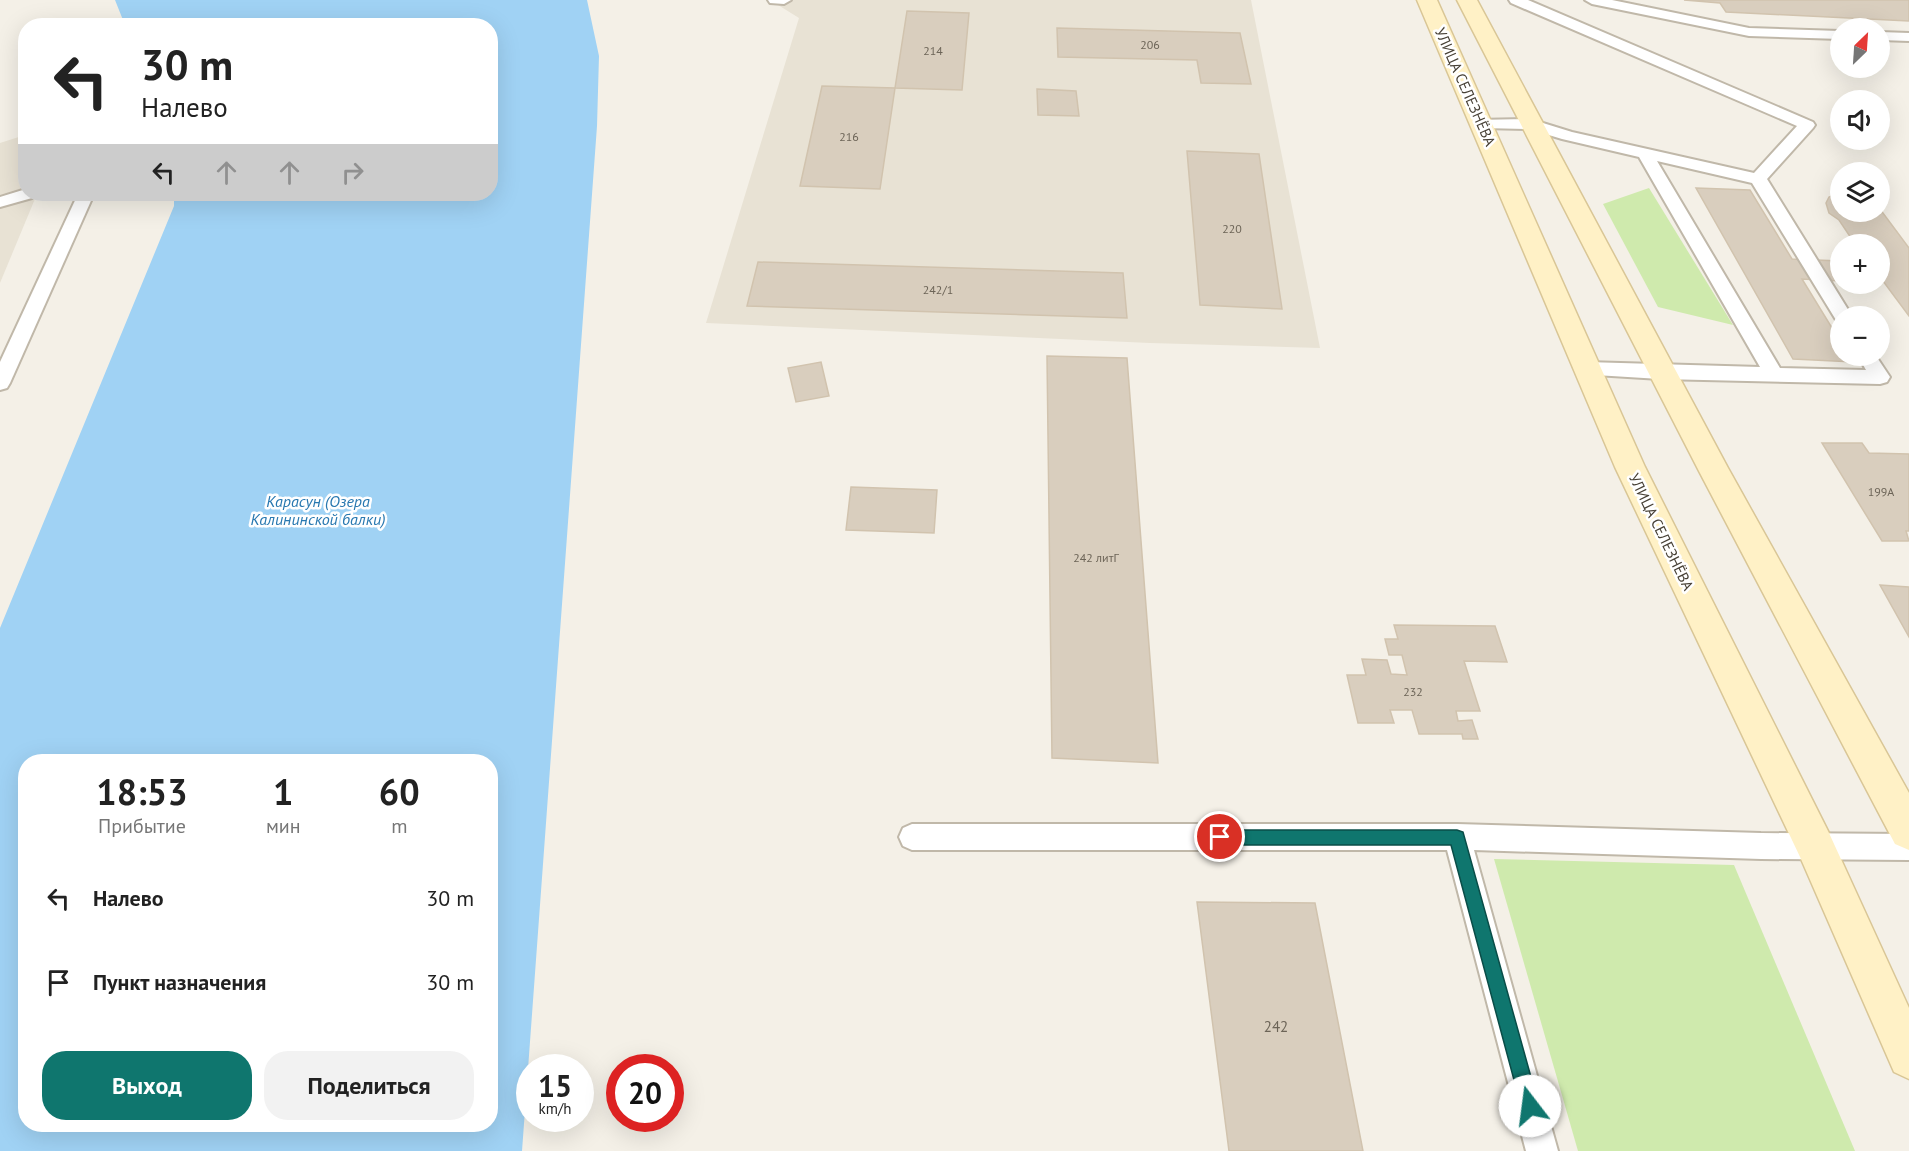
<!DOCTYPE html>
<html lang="ru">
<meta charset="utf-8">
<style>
:root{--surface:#fff;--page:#f2f2f2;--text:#222;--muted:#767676;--accent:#0f766e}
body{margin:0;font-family:"PT Sans",sans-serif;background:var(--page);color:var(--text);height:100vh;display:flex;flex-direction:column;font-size:22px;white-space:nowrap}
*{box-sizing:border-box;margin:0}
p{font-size:20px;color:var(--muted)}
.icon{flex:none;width:33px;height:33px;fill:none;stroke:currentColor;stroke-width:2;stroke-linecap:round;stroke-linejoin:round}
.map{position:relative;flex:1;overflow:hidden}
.side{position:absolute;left:18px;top:754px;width:480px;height:378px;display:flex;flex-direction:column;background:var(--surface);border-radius:24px;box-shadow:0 6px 24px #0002}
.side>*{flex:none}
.guide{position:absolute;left:18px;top:18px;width:480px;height:183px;border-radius:24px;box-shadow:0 6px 24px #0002;background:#fff;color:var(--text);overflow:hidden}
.needle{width:39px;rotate:25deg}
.tools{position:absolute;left:1830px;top:18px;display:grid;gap:12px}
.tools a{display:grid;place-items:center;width:60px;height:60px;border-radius:50%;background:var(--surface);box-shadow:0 6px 24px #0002;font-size:30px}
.speed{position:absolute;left:516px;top:1054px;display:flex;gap:12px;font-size:30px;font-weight:700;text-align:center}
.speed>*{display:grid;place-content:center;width:78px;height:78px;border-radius:50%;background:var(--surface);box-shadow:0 6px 24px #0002;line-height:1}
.speed small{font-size:15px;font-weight:400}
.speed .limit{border:9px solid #d22;background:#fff;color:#111}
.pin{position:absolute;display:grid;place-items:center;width:51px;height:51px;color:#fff;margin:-26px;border:3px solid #fff;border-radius:50%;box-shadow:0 2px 6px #0007}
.me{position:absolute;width:66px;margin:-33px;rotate:345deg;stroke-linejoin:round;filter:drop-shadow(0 0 4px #0008)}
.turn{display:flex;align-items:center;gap:21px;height:126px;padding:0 24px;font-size:27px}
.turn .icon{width:78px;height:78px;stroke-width:2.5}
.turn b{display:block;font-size:42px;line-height:51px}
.lanes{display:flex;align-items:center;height:57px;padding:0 24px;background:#0003;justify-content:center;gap:30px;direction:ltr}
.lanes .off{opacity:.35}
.eta{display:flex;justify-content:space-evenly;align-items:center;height:102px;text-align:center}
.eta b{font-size:36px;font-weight:700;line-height:42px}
.cta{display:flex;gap:12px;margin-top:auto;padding:12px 24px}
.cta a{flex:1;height:69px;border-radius:24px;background:var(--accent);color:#fff;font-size:24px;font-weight:700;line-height:69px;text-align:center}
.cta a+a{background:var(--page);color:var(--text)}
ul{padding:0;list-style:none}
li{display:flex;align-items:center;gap:18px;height:84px;padding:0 24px}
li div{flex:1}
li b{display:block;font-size:22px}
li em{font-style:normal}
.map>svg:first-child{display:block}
.residential{fill:#e8e2d4}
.green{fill:#cfeaad}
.water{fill:#a0d2f4;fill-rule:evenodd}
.building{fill:#d9cebe;stroke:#d1c3ae;stroke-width:1.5}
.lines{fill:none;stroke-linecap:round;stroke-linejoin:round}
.lane-casing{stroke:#c0b8a9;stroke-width:4}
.secondary-casing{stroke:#d9c696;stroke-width:3}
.lane{fill:#fff;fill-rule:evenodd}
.secondary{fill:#fff1c6;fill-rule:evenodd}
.route{fill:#0f766e;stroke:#0a4d48;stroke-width:1.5}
.labels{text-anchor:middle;stroke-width:5;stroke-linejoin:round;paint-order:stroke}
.number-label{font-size:12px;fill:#6c6457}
.street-label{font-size:15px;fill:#474035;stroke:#fff}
.near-number-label{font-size:15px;fill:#6c6457}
.water-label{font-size:16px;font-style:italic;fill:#2878b0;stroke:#fff}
</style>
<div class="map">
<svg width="1909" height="1151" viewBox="0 0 1909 1151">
<rect width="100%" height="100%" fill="#f4f0e7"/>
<g class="residential">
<polygon points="770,0 1251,0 1320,348 1150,343 706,323 799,18"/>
<polygon points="25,135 26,194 37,194 0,283 0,143"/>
</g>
<g class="green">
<polygon points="1649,188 1733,325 1658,307 1603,204"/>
<polygon points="1494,859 1734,865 1855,1151 1578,1151"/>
</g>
<path class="water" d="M115,0H587L599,56L597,126L522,1151H0V628L174,206V194H490V26L125,25ZM26,762H490V1125H26Z"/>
<g class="building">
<polygon points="1684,0 1909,0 1909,21 1726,12 1720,3"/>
<polygon points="907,11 969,13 962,90 895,88"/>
<polygon points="1057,28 1240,33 1251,84 1201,83 1197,60 1058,57"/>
<polygon points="822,86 895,88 880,189 800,186"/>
<polygon points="1037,89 1076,91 1079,116 1038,115"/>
<polygon points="1187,151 1259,154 1282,309 1200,305"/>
<polygon points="1696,188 1750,190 1792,259 1840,261 1840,281 1802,279 1840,341 1840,356 1849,356 1853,362 1793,359"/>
<polygon points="1836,194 1840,195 1840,212 1880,212 1880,209 1909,248 1909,316 1880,277 1880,244 1855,244 1839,220 1829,213 1826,203 1829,197"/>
<polygon points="758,262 1123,273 1127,318 747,306"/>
<polygon points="1047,356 1127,358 1158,763 1052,758"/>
<polygon points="821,362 829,396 796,402 788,368"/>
<polygon points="1822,443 1862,443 1869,453 1909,454 1909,531 1906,531 1909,541 1882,541"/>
<polygon points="851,487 937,490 934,533 846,530"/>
<polygon points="1880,585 1909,587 1909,637"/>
<polygon points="1394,625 1495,626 1507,662 1464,661 1480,711 1456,711 1458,721 1472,720 1478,739 1463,739 1462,734 1419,734 1412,710 1390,710 1394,723 1358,723 1347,675 1366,675 1362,659 1387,660 1391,674 1407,675 1402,655 1389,655 1385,639 1398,639"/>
<polygon points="1197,902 1315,903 1363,1151 1229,1151"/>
</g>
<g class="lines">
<defs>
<g id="lane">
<polygon points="768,0 791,0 784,4 770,3"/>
<polygon points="1509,0 1528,0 1813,122 1815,125 1813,128 1767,179 1852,316 1840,316 1840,322 1836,320 1752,183 1657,161 1780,368 1866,370 1858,356 1876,356 1890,377 1887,382 1880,384 1660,379 1579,374 1576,369 1579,364 1586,362 1760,367 1639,157 1562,139 1529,129 1482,128 1476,126 1474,123 1476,120 1530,119 1572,132 1754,173 1797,126 1511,3"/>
<polygon points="1585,0 1612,0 1749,28 1840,31 1840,39 1749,36 1592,4"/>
<polygon points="1880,32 1909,33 1909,41 1880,40"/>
<polygon points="26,189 26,194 34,194 32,198 0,207 0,197"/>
<polygon points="78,194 94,194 10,383 7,388 0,390 0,362"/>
<polygon points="912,824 1457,824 1761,833 1909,834 1909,860 1761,859 1474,850 1558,1151 1526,1151 1447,850 912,850 903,846 899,837 903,828"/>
</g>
<g id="secondary">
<polygon points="1417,0 1437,0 1645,467 1829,833 1909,1008 1909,1079 1894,1072 1801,859 1615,467"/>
<polygon points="1457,0 1477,0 1728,468 1909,793 1909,850 1895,844 1700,473"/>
</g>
</defs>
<use href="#lane" class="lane-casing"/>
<use href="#secondary" class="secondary-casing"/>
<use href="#lane" class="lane"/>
<use href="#secondary" class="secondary"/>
</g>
<polygon class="route" points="1220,830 1457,830 1463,832 1539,1106 1536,1113 1530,1116 1523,1113 1521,1106 1451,845 1220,845 1215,843 1212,837 1215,832"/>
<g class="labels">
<g class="number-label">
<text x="1150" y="49">206</text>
<text x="933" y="55">214</text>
<text x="849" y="141">216</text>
<text x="1232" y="233">220</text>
<text x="938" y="294">242/1</text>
<text x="1881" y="496">199А</text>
<text x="1096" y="562">242 литГ</text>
<text x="1413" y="696">232</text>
</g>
<g class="street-label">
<text transform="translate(1465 87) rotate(66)" y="5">УЛИЦА СЕЛЕЗНЁВА</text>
<text transform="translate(1661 532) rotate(64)" y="5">УЛИЦА СЕЛЕЗНЁВА</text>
</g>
<g class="near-number-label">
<text x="1276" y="1032">242</text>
</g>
<g class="water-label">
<text x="318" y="507">Карасун (Озера<tspan x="318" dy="18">Калининской балки)</tspan></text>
</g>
</g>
</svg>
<div class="tools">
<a><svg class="needle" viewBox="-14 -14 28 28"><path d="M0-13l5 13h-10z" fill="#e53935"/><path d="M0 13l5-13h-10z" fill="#767676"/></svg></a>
<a><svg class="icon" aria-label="sound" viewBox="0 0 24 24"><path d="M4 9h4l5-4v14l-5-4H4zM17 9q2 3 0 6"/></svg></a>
<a><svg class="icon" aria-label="layers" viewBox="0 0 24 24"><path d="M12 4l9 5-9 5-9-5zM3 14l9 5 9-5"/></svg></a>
<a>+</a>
<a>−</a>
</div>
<div class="speed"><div>15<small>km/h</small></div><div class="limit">20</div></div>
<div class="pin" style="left:1220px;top:837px;background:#d93025"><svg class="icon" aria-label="arrive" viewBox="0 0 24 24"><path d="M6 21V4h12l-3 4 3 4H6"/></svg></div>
<svg class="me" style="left:1530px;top:1106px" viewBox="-20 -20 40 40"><circle r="19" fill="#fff"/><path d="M0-13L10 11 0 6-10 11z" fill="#0f766e"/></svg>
<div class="guide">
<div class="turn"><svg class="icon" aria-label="left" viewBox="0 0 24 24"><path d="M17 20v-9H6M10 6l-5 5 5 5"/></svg><div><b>30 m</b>Налево</div></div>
<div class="lanes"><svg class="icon" aria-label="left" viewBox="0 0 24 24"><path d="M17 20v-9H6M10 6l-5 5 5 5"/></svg><svg class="icon off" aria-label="ahead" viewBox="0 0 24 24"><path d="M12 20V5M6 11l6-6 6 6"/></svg><svg class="icon off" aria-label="ahead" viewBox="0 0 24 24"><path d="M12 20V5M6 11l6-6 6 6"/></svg><svg class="icon off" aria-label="right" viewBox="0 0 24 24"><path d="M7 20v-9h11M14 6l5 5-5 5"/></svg></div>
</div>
<section class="side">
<div class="eta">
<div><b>18:53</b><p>Прибытие</p></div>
<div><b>1</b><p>мин</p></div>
<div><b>60</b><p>m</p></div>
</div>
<ul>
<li><svg class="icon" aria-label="left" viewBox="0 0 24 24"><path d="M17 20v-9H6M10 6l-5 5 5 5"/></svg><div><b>Налево</b></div><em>30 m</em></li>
<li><svg class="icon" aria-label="arrive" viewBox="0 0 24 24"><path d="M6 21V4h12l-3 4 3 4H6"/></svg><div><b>Пункт назначения</b></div><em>30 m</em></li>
</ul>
<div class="cta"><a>Выход</a><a>Поделиться</a></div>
</section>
</div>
